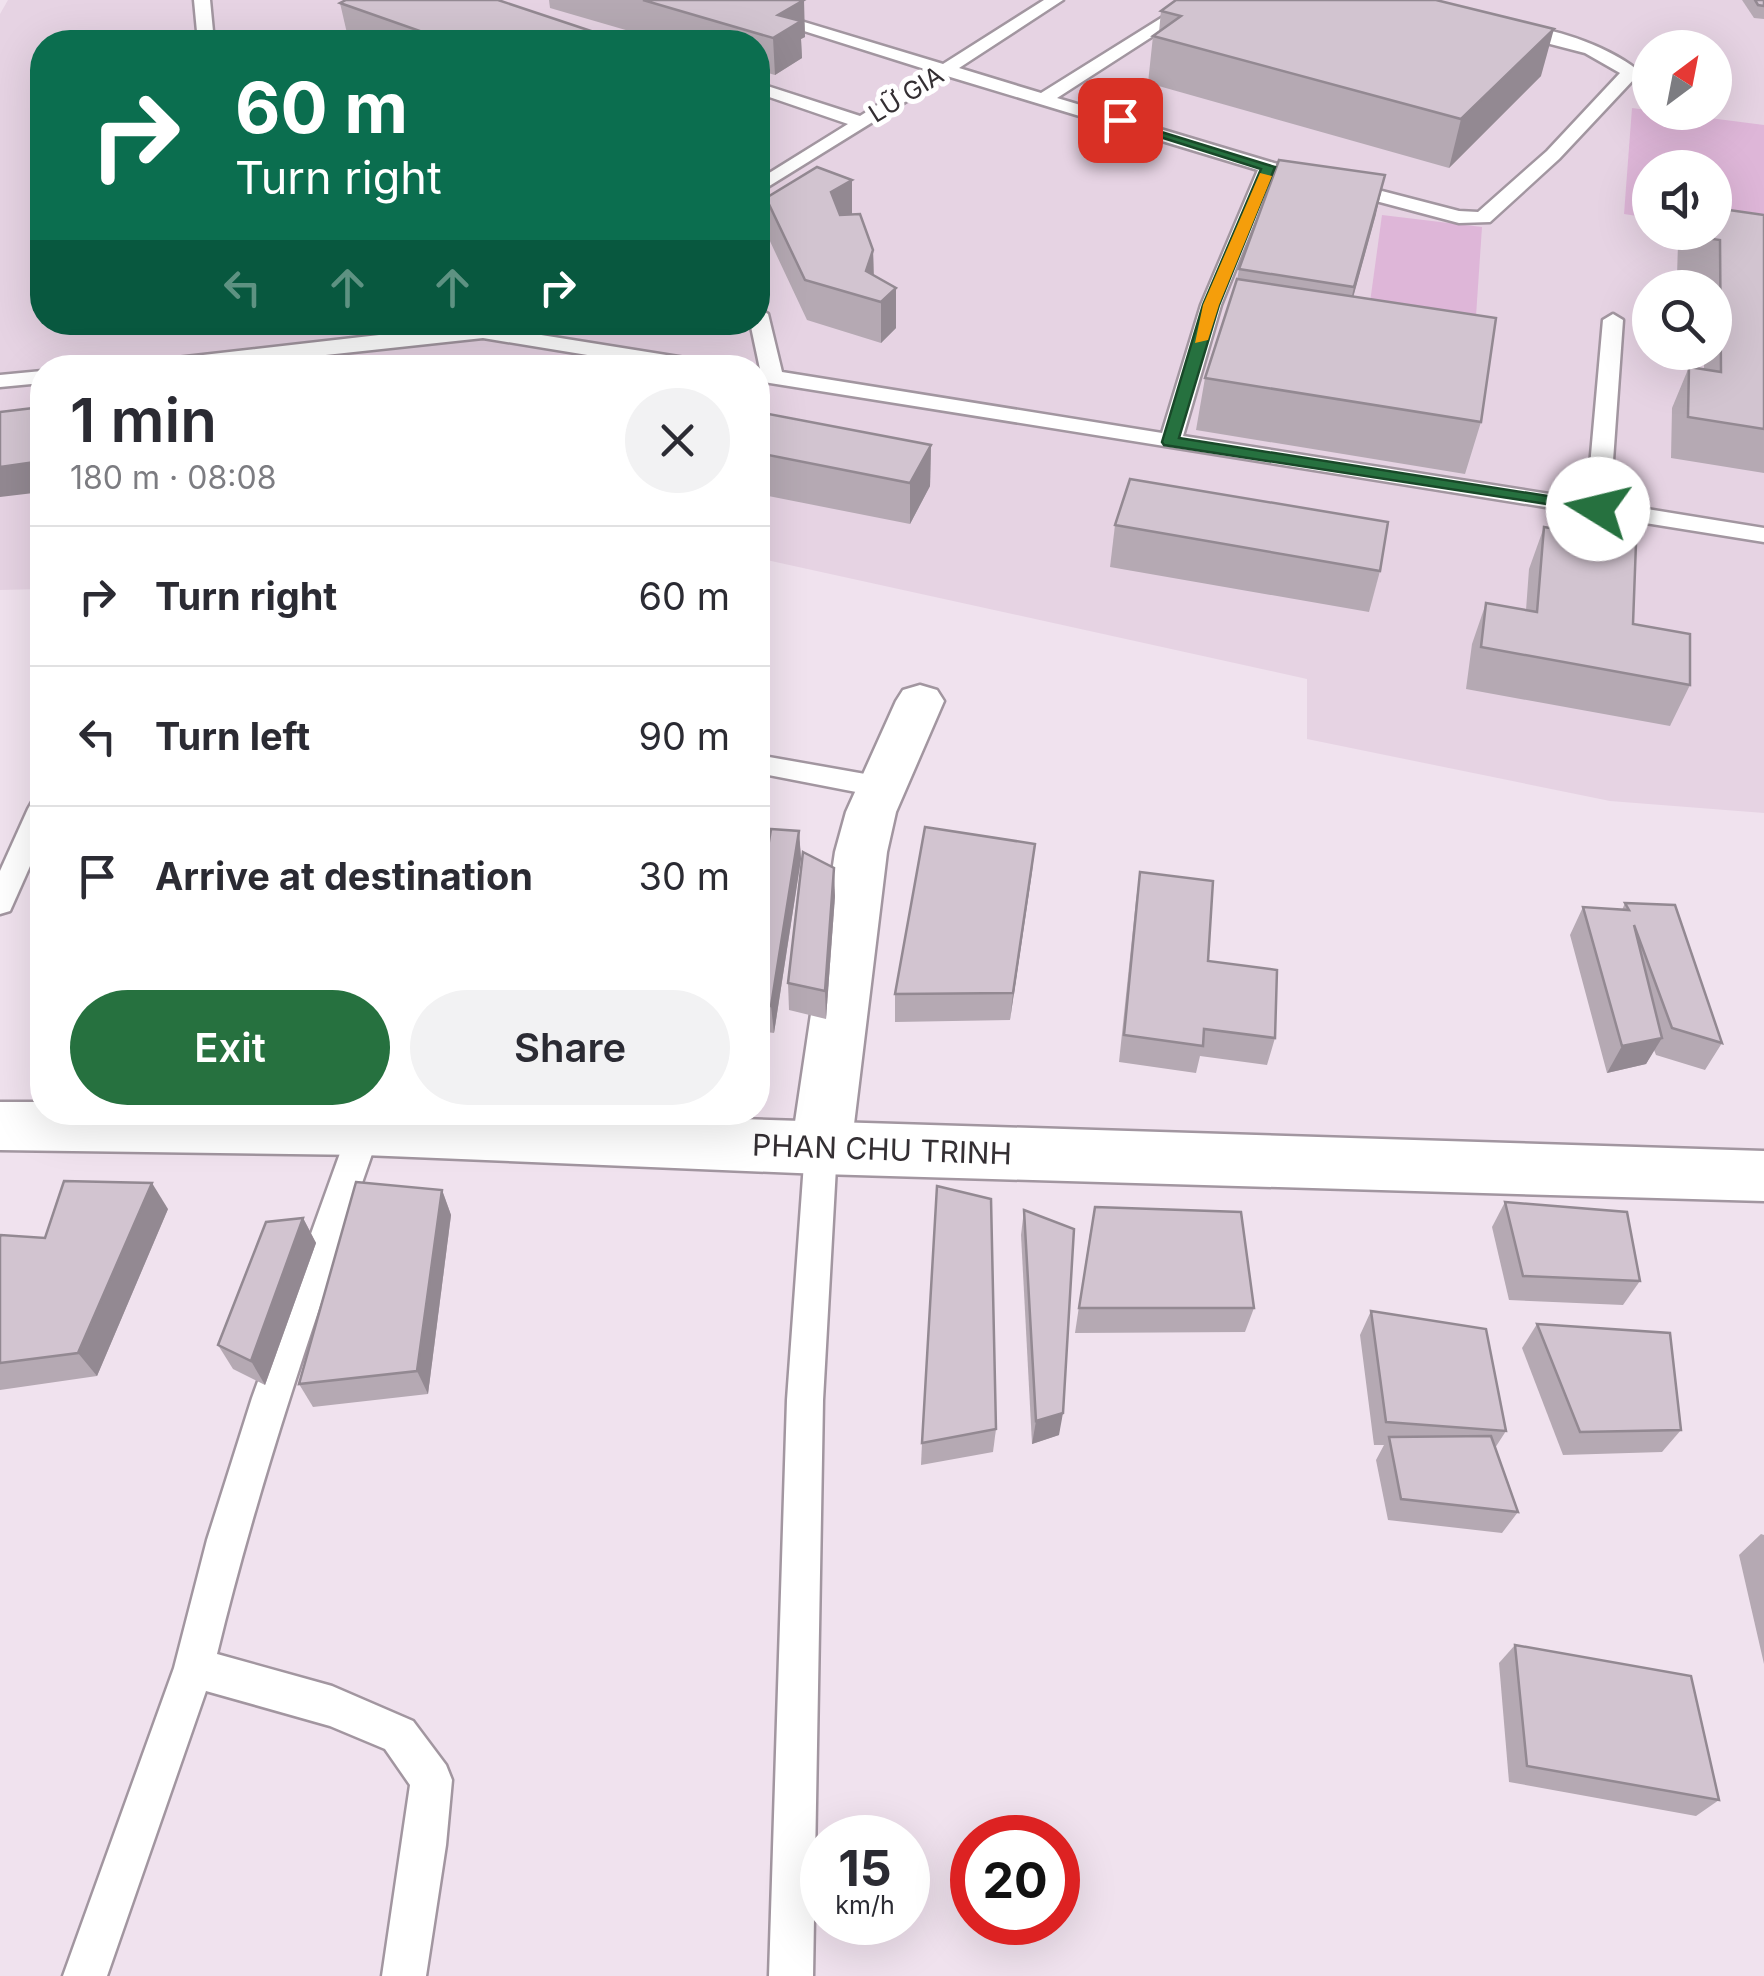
<!DOCTYPE html>
<meta charset="utf-8">
<style>
:root{--surface:#fff;--page:#f2f2f3;--text:#2b2b33;--muted:#7c7c81;--line:#e1e1e2;--accent:#26713f}
body{margin:0;font-family:Inter,sans-serif;background:var(--page);color:var(--text);height:100vh;display:flex;flex-direction:column;font-size:38px;white-space:nowrap}
*{box-sizing:border-box;margin:0}
p{font-size:32px;color:var(--muted)}
.icon{flex:none;width:55px;height:55px;fill:none;stroke:currentColor;stroke-width:2;stroke-linecap:round;stroke-linejoin:round}
.map{position:relative;flex:1;overflow:hidden}
.sheet{position:absolute;left:30px;top:355px;width:740px;height:770px;display:flex;flex-direction:column;background:var(--surface);border-radius:40px;box-shadow:0 10px 40px #0002}
.sheet>*{flex:none}
.top-card{position:absolute;left:30px;top:30px;width:740px;height:305px;border-radius:40px;box-shadow:0 10px 40px #0002;background:#0b6e4f;color:#fff;overflow:hidden}
.needle{width:65px;rotate:32deg}
.fabs{position:absolute;left:1632px;top:30px;display:grid;gap:20px}
.fabs a{display:grid;place-items:center;width:100px;height:100px;border-radius:50%;background:var(--surface);box-shadow:0 10px 40px #0002;font-size:50px}
.speed{position:absolute;left:800px;top:1815px;display:flex;gap:20px;font-size:50px;font-weight:700;text-align:center}
.speed>*{display:grid;place-content:center;width:130px;height:130px;border-radius:50%;background:var(--surface);box-shadow:0 10px 40px #0002;line-height:1}
.speed small{font-size:25px;font-weight:400}
.speed .limit{border:15px solid #d22;background:#fff;color:#111}
.pin{position:absolute;display:grid;place-items:center;width:85px;height:85px;color:#fff;margin:-42px;border-radius:20px;box-shadow:0 5px 15px #0006}
.me{position:absolute;width:110px;margin:-55px;rotate:279deg;stroke-linejoin:round;filter:drop-shadow(0 0 8px #0008)}
.turn{display:flex;align-items:center;gap:35px;height:210px;padding:0 40px;font-size:45px}
.turn .icon{width:130px;height:130px;stroke-width:2.5}
.turn b{display:block;font-size:70px;line-height:85px}
.lanes{display:flex;align-items:center;height:95px;padding:0 40px;background:#0003;justify-content:center;gap:50px;direction:ltr}
.lanes .off{opacity:.35}
.round{display:grid;place-items:center;flex:none;width:105px;height:105px;border-radius:52px;background:var(--page)}
.summary{display:flex;align-items:center;justify-content:space-between;height:170px;padding:0 40px}
h1{font-size:60px;font-weight:600;line-height:75px}
.button{display:flex;gap:20px;margin-top:auto;padding:20px 40px}
.button a{flex:1;height:115px;border-radius:60px;background:var(--accent);color:#fff;font-size:40px;font-weight:600;line-height:115px;text-align:center}
.button a+a{background:var(--page);color:var(--text)}
ul{padding:0;list-style:none}
li{display:flex;align-items:center;gap:30px;height:140px;padding:0 40px;border-top:2px solid var(--line)}
li div{flex:1}
li b{display:block;font-size:38px}
li em{font-style:normal}
.map>svg:first-child{display:block}
.built{fill:#e6d3e3;fill-rule:evenodd}
.green{fill:#deb6d8}
.lines{fill:none;stroke-linecap:round;stroke-linejoin:round}
.lane-casing{stroke:#a296a0;stroke-width:5}
.street-casing{stroke:#a296a0;stroke-width:5}
.secondary-casing{stroke:#a296a0;stroke-width:5}
.lane{fill:#fff;fill-rule:evenodd}
.street{fill:#fff;fill-rule:evenodd}
.secondary{fill:#fff;fill-rule:evenodd}
.wall{fill:#b5a9b3}
.shaded-wall{fill:#938992}
.building{fill:#d2c4d0;stroke:#938992;stroke-width:2.5}
.route{fill:#26713f;stroke:#194929;stroke-width:2.5}
.slow{fill:#f59e0b}
.labels{text-anchor:middle;stroke-width:10;stroke-linejoin:round;paint-order:stroke}
.far-street-label{font-size:25px;fill:#342f33;stroke:#fff}
.street-label{font-size:30px;fill:#342f33;stroke:#fff}
</style>
<div class="map">
<svg width="1764" height="1976" viewBox="0 0 1764 1976">
<rect width="100%" height="100%" fill="#f0e2ee"/>
<path class="built" d="M8,0H1764V813L1610,801L1307,739V679L758,558V368H42V589L0,590V14ZM42,42H758V322H42ZM1650,48H1715V112H1650ZM1650,168H1715V232H1650ZM1650,288H1715V352H1650Z"/>
<g class="green">
<polygon points="1632,108 1764,125 1764,235 1715,228 1715,168 1650,168 1650,218 1624,214"/>
<polygon points="1382,215 1482,227 1475,331 1368,317"/>
</g>
<g class="lines">
<defs>
<g id="lane">
<polygon points="194,0 210,0 214,42 198,42"/>
<polygon points="421,0 442,0 352,42 332,42"/>
<path d="M706,0H731L943,64L1044,0H1063L959,68L1041,93L1190,0H1209L1057,98L1274,163L1459,211L1478,212L1547,151L1620,73L1585,53L1508,33V27C1543,22 1609,47 1636,69V77L1559,159L1490,222L1459,223L1274,174L1221,305L1183,436L1587,500L1603,320L1613,314L1623,320L1610,503L1764,528V542L758,381L760,369L750,322H758V308L768,314L782,372L1162,433L1201,305L1258,170L947,76L758,193V180L848,124L758,93V83L860,116L931,71Z"/>
<polygon points="493,322 526,322 510,330 710,362 720,368 667,368 483,338 206,368 131,368 141,362"/>
<polygon points="42,371 42,383 0,387 0,375"/>
<polygon points="758,755 882,777 892,780 896,787 892,794 882,797 758,773"/>
<polygon points="42,799 42,839 10,911 0,914 0,871 28,809 32,802"/>
<path d="M364,1118L375,1122L380,1131C320,1304 260,1476 217,1654L332,1686L413,1721L446,1765L452,1780L446,1845L426,1976H382L410,1785L385,1749L330,1726L206,1691L107,1976H63L174,1668L207,1540L252,1398L348,1131L353,1122Z"/>
<polygon points="821,1135 832,1139 837,1149 823,1400 813,1976 769,1976 787,1400 805,1149 810,1139"/>
</g>
<polygon id="street" points="920,685 937,690 944,701 896,812 887,852 851,1149 842,1167 821,1174 800,1167 791,1149 835,852 846,812 896,701 903,690"/>
<polygon id="secondary" points="0,1102 42,1102 42,1112 517,1112 1764,1151 1764,1201 821,1174 364,1155 0,1150"/>
</defs>
<use href="#lane" class="lane-casing"/>
<use href="#street" class="street-casing"/>
<use href="#secondary" class="secondary-casing"/>
<use href="#lane" class="lane"/>
<use href="#street" class="street"/>
<use href="#secondary" class="secondary"/>
</g>
<g class="wall">
<polygon points="549,0 803,0 805,37 801,39 802,58 775,75 758,70 758,42 667,42 550,8"/>
<polygon points="1742,0 1764,0 1764,19 1754,18"/>
<polygon points="340,3 624,42 349,42"/>
<polygon points="1161,11 1541,76 1449,168 1148,83 1153,36 1159,32"/>
<polygon points="766,198 852,214 873,250 874,275 896,328 881,343 807,320 768,237"/>
<polygon points="1376,214 1353,297 1481,422 1465,474 1196,430 1205,378 1237,280 1239,269"/>
<polygon points="1764,215 1764,473 1671,458 1672,408 1689,367 1704,370 1704,352 1715,352 1715,288 1705,288 1705,280 1677,276 1678,244 1682,232 1715,232"/>
<polygon points="758,412 931,445 930,486 910,524 758,494"/>
<polygon points="1115,525 1380,571 1369,612 1110,567"/>
<polygon points="1544,527 1690,685 1670,726 1466,689 1472,644 1486,603 1526,610 1529,569"/>
<polygon points="799,831 801,859 774,1033 758,1031 758,909"/>
<polygon points="1035,844 1010,1020 895,1022 895,994"/>
<polygon points="1140,872 1208,961 1275,1038 1267,1065 1200,1056 1196,1073 1119,1062 1136,900"/>
<polygon points="835,896 826,1019 789,1010 788,983"/>
<polygon points="1625,903 1722,1043 1705,1070 1656,1055 1654,1050 1646,1064 1607,1073 1570,935 1583,907 1622,910"/>
<polygon points="442,1190 451,1215 428,1394 313,1407 299,1384"/>
<polygon points="1505,1202 1640,1281 1623,1305 1509,1300 1492,1227"/>
<polygon points="168,1209 97,1376 0,1390 0,1237 45,1238"/>
<polygon points="1024,1210 1059,1435 1032,1444 1021,1235"/>
<polygon points="303,1218 316,1243 265,1385 233,1369 218,1345"/>
<polygon points="1090,1233 1254,1308 1245,1332 1075,1333"/>
<polygon points="1371,1311 1506,1431 1495,1448 1518,1512 1502,1533 1388,1520 1376,1460 1384,1445 1374,1445 1360,1335"/>
<polygon points="1537,1324 1681,1430 1662,1452 1563,1455 1522,1348"/>
<polygon points="996,1429 993,1452 921,1465 922,1443"/>
<polygon points="1761,1534 1764,1535 1764,1664 1739,1555"/>
<polygon points="1515,1645 1719,1800 1696,1816 1509,1782 1499,1663"/>
</g>
<g class="shaded-wall">
<polygon points="804,0 805,37 801,39 802,58 775,75 773,38 778,15"/>
<polygon points="1554,29 1541,76 1449,168 1461,119"/>
<polygon points="1385,175 1376,214 1345,327 1354,287"/>
<polygon points="852,180 852,219 832,231 831,192"/>
<polygon points="873,250 874,290 866,271"/>
<polygon points="896,288 896,328 881,343 881,302"/>
<polygon points="931,445 930,486 910,524 910,483"/>
<polygon points="42,461 42,492 0,497 0,467"/>
<polygon points="799,831 801,859 774,1033 771,1006"/>
<polygon points="1035,844 1032,872 1010,1020 1013,993"/>
<polygon points="834,868 835,896 826,1019 825,991"/>
<polygon points="1662,1038 1646,1064 1607,1073 1622,1046"/>
<polygon points="152,1183 168,1209 97,1376 78,1353"/>
<polygon points="442,1190 451,1215 428,1394 417,1371"/>
<polygon points="303,1218 316,1243 265,1385 251,1361"/>
<polygon points="1063,1413 1059,1435 1032,1444 1036,1421"/>
</g>
<g class="building">
<polygon points="346,0 498,0 624,42 451,42 340,3"/>
<polygon points="643,0 804,0 778,15 801,21 773,38"/>
<polygon points="1176,0 1436,0 1554,29 1461,119 1153,36 1181,16 1161,11"/>
<polygon points="1755,0 1764,0 1764,6 1758,5"/>
<polygon points="1279,160 1385,175 1354,287 1239,269"/>
<polygon points="817,167 852,180 831,192 840,215 860,214 873,250 866,271 896,288 881,302 805,280 766,198"/>
<polygon points="1715,208 1764,215 1764,429 1688,417 1689,367 1721,372 1720,240 1692,236 1692,232 1715,232"/>
<polygon points="1237,279 1496,318 1481,422 1205,378"/>
<polygon points="42,407 42,461 0,467 0,412"/>
<polygon points="758,412 931,445 910,483 758,453"/>
<polygon points="1130,479 1388,522 1380,571 1115,525"/>
<polygon points="1544,527 1636,543 1633,624 1690,634 1690,685 1481,647 1486,603 1537,612"/>
<polygon points="925,827 1035,844 1013,993 895,994"/>
<polygon points="771,829 799,831 771,1006 758,1004 758,909"/>
<polygon points="803,852 834,868 825,991 788,983"/>
<polygon points="1140,872 1213,881 1208,961 1277,970 1275,1038 1204,1029 1203,1046 1124,1035"/>
<polygon points="1625,903 1675,905 1722,1043 1672,1028 1634,925 1662,1038 1622,1046 1583,907 1629,910"/>
<polygon points="64,1181 152,1183 78,1353 0,1363 0,1237 1,1235 45,1238"/>
<polygon points="356,1182 442,1190 417,1371 299,1384"/>
<polygon points="937,1186 991,1199 996,1429 922,1443"/>
<polygon points="1505,1202 1627,1212 1640,1281 1523,1276"/>
<polygon points="1095,1207 1241,1212 1254,1308 1079,1308"/>
<polygon points="1024,1210 1074,1229 1063,1413 1036,1421"/>
<polygon points="303,1218 251,1361 218,1345 266,1222"/>
<polygon points="1371,1311 1486,1329 1506,1431 1386,1422"/>
<polygon points="1537,1324 1670,1333 1681,1430 1580,1432"/>
<polygon points="1491,1436 1518,1512 1401,1499 1389,1437"/>
<polygon points="1515,1645 1691,1676 1719,1800 1527,1766"/>
</g>
<polygon class="route" points="1116,118 1275,167 1219,305 1179,438 1598,504 1607,509 1605,513 1164,445 1162,442 1203,305 1261,169 1116,123"/>
<polygon class="slow" points="1260,173 1272,176 1219,305 1208,340 1195,343 1203,305"/>
<g class="labels">
<g class="far-street-label">
<text transform="translate(906 94) rotate(-32)" y="9">LỮ GIA</text>
</g>
<g class="street-label">
<text transform="translate(882 1150) rotate(2)" y="10">PHAN CHU TRINH</text>
</g>
</g>
</svg>
<div class="fabs">
<a><svg class="needle" viewBox="-14 -14 28 28"><path d="M0-13l5 13h-10z" fill="#e53935"/><path d="M0 13l5-13h-10z" fill="#7c7c81"/></svg></a>
<a><svg class="icon" aria-label="sound" viewBox="0 0 24 24"><path d="M4 9h4l5-4v14l-5-4H4zM17 9q2 3 0 6"/></svg></a>
<a><svg class="icon" aria-label="search" viewBox="0 0 24 24"><circle cx="10" cy="10" r="6"/><path d="M15 15l6 6"/></svg></a>
</div>
<div class="speed"><div>15<small>km/h</small></div><div class="limit">20</div></div>
<div class="pin" style="left:1120px;top:120px;background:#d93025"><svg class="icon" aria-label="arrive" viewBox="0 0 24 24"><path d="M6 21V4h12l-3 4 3 4H6"/></svg></div>
<svg class="me" style="left:1598px;top:509px" viewBox="-20 -20 40 40"><circle r="19" fill="#fff"/><path d="M0-13L10 11 0 6-10 11z" fill="#26713f"/></svg>
<div class="top-card">
<div class="turn"><svg class="icon" aria-label="right" viewBox="0 0 24 24"><path d="M7 20v-9h11M14 6l5 5-5 5"/></svg><div><b>60 m</b>Turn right</div></div>
<div class="lanes"><svg class="icon off" aria-label="left" viewBox="0 0 24 24"><path d="M17 20v-9H6M10 6l-5 5 5 5"/></svg><svg class="icon off" aria-label="ahead" viewBox="0 0 24 24"><path d="M12 20V5M6 11l6-6 6 6"/></svg><svg class="icon off" aria-label="ahead" viewBox="0 0 24 24"><path d="M12 20V5M6 11l6-6 6 6"/></svg><svg class="icon" aria-label="right" viewBox="0 0 24 24"><path d="M7 20v-9h11M14 6l5 5-5 5"/></svg></div>
</div>
<section class="sheet">
<div class="summary"><div><h1>1 min</h1><p>180 m · 08:08</p></div><a class="round"><svg class="icon" aria-label="close" viewBox="0 0 24 24"><path d="M6 6l12 12M18 6L6 18"/></svg></a></div>
<ul>
<li><svg class="icon" aria-label="right" viewBox="0 0 24 24"><path d="M7 20v-9h11M14 6l5 5-5 5"/></svg><div><b>Turn right</b></div><em>60 m</em></li>
<li><svg class="icon" aria-label="left" viewBox="0 0 24 24"><path d="M17 20v-9H6M10 6l-5 5 5 5"/></svg><div><b>Turn left</b></div><em>90 m</em></li>
<li><svg class="icon" aria-label="arrive" viewBox="0 0 24 24"><path d="M6 21V4h12l-3 4 3 4H6"/></svg><div><b>Arrive at destination</b></div><em>30 m</em></li>
</ul>
<div class="button"><a>Exit</a><a>Share</a></div>
</section>
</div>
